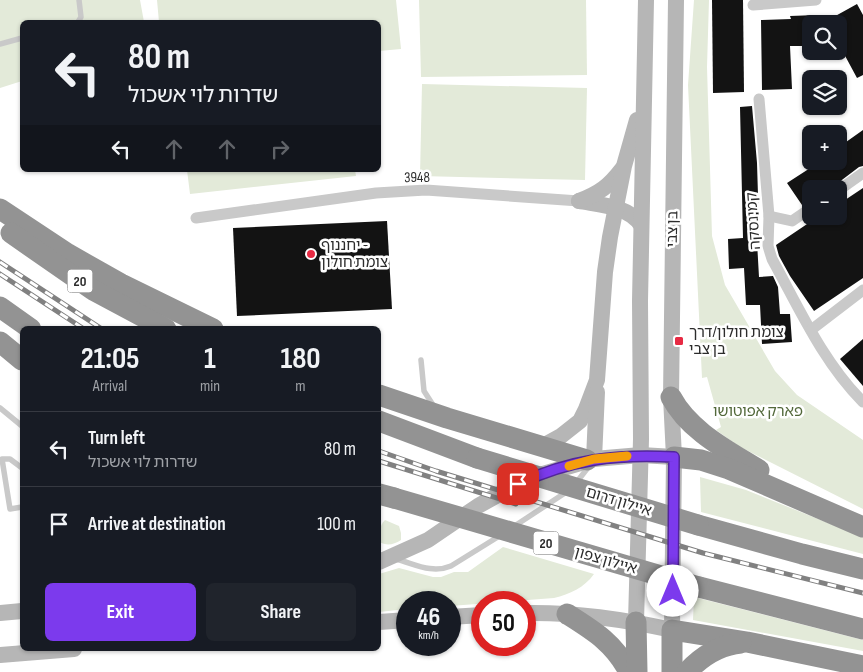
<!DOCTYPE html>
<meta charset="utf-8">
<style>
:root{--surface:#171b24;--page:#20242c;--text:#f1f3f6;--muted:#9ea1a6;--line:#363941;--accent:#7c3aed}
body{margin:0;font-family:"Sofia Sans Condensed","Noto Sans Hebrew",sans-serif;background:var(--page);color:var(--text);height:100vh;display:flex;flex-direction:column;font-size:19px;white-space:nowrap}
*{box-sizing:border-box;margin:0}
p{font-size:16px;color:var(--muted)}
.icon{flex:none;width:28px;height:28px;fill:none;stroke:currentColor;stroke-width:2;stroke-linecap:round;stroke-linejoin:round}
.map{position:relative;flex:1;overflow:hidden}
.drawer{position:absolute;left:20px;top:326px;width:361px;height:325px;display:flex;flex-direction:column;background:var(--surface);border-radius:8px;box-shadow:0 1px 4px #0004}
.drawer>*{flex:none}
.guide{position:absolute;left:20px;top:20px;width:361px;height:152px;border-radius:8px;box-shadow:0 1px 4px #0004;background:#171b24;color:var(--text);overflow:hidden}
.buttons{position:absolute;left:802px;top:15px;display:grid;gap:10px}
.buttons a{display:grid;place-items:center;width:45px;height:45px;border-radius:8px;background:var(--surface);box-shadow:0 1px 4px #0004;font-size:25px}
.speed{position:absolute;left:396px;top:591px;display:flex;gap:10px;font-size:25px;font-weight:700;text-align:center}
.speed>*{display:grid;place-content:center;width:65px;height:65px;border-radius:50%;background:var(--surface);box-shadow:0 1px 4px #0004;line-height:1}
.speed small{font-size:12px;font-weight:400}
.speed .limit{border:8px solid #d22;background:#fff;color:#111}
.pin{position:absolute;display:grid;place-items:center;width:42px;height:42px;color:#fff;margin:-21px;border-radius:10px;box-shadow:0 2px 8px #0006}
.me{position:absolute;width:55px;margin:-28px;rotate:0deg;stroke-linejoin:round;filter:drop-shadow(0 0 4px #0008)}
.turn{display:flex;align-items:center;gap:18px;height:105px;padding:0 25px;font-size:22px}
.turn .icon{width:65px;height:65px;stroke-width:2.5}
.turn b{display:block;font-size:35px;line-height:42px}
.lanes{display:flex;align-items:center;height:48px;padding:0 25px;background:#0003;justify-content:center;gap:25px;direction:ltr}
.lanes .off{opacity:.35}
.eta{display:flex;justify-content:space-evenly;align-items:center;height:85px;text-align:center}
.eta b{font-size:30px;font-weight:700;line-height:35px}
.primary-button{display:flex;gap:10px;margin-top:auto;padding:10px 25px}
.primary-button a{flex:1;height:58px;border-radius:8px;background:var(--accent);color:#fff;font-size:20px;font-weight:700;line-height:58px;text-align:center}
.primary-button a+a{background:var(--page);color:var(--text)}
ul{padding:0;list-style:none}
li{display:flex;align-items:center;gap:15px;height:75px;padding:0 25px;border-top:1px solid var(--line)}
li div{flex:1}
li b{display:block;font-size:19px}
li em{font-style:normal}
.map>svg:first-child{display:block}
.green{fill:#e3ead9}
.building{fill:#131313}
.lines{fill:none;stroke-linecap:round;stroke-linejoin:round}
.lane{stroke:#c9c9c9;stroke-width:5.5}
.street{stroke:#c9c9c9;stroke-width:11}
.secondary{stroke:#b6b6b6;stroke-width:16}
.highway{stroke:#939393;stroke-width:21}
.rail-casing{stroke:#818181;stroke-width:5}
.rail{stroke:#fff;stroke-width:3;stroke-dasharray:9;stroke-linecap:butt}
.highway-bridge{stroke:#939393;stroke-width:21}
.route-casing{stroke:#51269a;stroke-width:12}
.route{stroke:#7c3aed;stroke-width:9}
.slow{stroke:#f59e0b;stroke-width:9}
.poi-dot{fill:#e72a43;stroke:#fff;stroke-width:2}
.labels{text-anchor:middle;stroke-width:5;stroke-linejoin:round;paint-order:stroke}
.shield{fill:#fff;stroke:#6b6b6b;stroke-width:1}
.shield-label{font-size:14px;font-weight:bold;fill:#2c2c2c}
.street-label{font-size:15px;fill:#2c2c2c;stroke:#fff}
.poi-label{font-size:15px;fill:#2c2c2c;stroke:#fff;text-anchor:start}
.park-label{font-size:15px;fill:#52683a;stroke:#fff}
</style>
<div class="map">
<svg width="863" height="672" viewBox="0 0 863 672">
<rect width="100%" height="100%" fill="#fff"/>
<g class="green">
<polygon points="0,0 140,0 144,22 22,22 22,81 0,88"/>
<polygon points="157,0 396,0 401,49 379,51 379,22 159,22"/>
<polygon points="419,0 586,0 587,75 421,77"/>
<polygon points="694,0 709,0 707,67 712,236 725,285 775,371 797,395 863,440 863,509 740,447 716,430 721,427 707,377 702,378 688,85"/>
<polygon points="422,84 587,88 585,180 420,176"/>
<polygon points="187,170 355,170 356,176 190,194"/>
<polygon points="700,477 746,490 863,537 863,554 701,512"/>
<path d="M385,520L399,526L401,533V540C393,545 387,546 379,542C379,534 379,526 385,520Z"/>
<path d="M503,547L594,574C584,588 570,594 554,598L450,606V602H408L407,609L379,612V574L399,568L433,577H441L454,572H468Z"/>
<polygon points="694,597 863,640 863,651 693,620"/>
</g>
<g class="building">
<polygon points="712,0 743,0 744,92 713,93"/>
<polygon points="857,4 863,15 863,75 857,78 843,52 846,50 839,38 839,24 821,24"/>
<polygon points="817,15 817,24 811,24 811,46 790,46 792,89 762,90 761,20 791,19 790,16"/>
<polygon points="752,106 757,163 759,228 756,224 759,277 773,276 778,287 780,314 790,314 792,342 762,344 760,305 746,305 744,268 729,269 728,239 743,238 740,107"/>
<polygon points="863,130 863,166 859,167 830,189 811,189 811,201 802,205 787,183 821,161 839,161 839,147"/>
<polygon points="863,188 863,278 814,311 790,276 779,256 776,245 819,216 839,216 839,204"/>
<polygon points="387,221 392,309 237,316 233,228"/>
<polygon points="863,339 863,386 840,359"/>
</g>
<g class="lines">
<g class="lane">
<polyline points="78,22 81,17 79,0"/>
<polyline points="0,44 22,38"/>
<polyline points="421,360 424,391 433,405"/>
<polyline points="0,408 22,426"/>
<polyline points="22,468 10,459 2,459 10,509 22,507"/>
<polyline points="576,483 590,465"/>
<polyline points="513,527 568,491"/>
<path d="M396,559C415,564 432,574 451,566L501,535"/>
</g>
<g class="street">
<polyline points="753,5 816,0"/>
<path d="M759,99L769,216L768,246L772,259C799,308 823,362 863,402"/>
<polyline points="839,190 863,173"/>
<polyline points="769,216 792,221 811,208"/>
<polyline points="196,218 376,193 426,190 579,201"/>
<polyline points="811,330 863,290"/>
</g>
<g class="secondary">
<path d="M579,201C600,205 629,206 641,225"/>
<path d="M579,201C600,193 609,186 622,169"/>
<polyline points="541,447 561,436 580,421 586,409 597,380 605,272 610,237 624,166 637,120"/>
<polyline points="594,459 597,392"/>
<polyline points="379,562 428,540 478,506 505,491 543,474 594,459 641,455 674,457"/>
<polyline points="0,613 22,611"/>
<path d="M525,613C576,612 623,619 672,630L674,457L671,397L676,0"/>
<polyline points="450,617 482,615"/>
<polyline points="379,622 408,620"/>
<polyline points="636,622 641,439 640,301 646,0"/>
<polyline points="0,655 74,649"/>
</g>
<g class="highway">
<polyline points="0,209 68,254 121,284 213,329"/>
<polyline points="11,233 93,290 166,329"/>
<polyline points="0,307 31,329"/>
<polyline points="0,342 22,360"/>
<polyline points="379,395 447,418 587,460"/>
<path d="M671,397C689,431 727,450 759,470"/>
<polyline points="379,421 477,458"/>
<polyline points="674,457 701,460 729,469 863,527"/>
<polyline points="379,494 394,498"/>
<polyline points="698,525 802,554 863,569"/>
<polyline points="699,587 863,629"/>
<path d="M567,614C594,631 614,643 629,672"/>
<polyline points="636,622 637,672"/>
<polyline points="672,672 672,630 747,642 863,666"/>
<path d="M687,672C701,657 720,645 741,643"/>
</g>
<defs>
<g id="rail">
<polyline points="0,262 102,329"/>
<polyline points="0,274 84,329"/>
<polyline points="379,451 436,471 703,553 863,593"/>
<polyline points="379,461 516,504"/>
</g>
</defs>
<use href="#rail" class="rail-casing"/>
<use href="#rail" class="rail"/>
<g class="highway-bridge">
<polyline points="477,458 698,525"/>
<polyline points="394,498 699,587"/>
</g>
</g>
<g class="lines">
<defs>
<path id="route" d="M518,484C571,459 616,454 674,457L673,591"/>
</defs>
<use href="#route" class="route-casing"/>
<use href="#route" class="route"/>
<polyline class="slow" points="569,466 594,459 627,456"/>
</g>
<g class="poi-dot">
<circle cx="311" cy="254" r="5"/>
<rect x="674" y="336" width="10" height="10" rx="2.5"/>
</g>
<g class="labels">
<g class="shield">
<rect x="67.5" y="269.5" width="25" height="23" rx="4"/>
<rect x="533.5" y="531.5" width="25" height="23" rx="4"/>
</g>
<g class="shield-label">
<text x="80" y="286">20</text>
<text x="546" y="548">20</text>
</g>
<g class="street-label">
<text transform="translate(417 177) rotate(-1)" y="5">3948</text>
<text transform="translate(753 221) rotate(-94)" y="5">קמינסקה</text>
<text transform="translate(672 229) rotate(-89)" y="5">בן צבי</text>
<text transform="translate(619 501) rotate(17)" y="5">איילון דרום</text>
<text transform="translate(606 560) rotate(16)" y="5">איילון צפון</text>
</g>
<g class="poi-label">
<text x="321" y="250">יחננוף -<tspan x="321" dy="17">צומת חולון</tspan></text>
<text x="689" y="337">צומת חולון/דרך<tspan x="689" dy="17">בן צבי</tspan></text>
</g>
<g class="park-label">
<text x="758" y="416">פארק אפוטושו</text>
</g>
</g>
</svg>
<div class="buttons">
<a><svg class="icon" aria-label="search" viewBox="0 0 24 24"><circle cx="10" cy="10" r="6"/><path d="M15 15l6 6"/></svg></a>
<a><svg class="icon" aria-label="layers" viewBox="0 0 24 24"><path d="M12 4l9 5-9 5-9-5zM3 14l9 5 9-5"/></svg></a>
<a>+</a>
<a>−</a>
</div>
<div class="speed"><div>46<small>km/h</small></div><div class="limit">50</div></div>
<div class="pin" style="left:518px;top:484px;background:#d93025"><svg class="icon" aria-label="arrive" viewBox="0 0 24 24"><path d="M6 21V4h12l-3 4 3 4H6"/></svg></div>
<svg class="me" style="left:673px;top:591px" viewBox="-20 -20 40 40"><circle r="19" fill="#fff"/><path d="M0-13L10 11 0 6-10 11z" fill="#7c3aed"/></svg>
<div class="guide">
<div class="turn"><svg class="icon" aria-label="left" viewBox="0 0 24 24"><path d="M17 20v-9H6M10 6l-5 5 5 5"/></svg><div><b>80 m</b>שדרות לוי אשכול</div></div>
<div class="lanes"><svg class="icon" aria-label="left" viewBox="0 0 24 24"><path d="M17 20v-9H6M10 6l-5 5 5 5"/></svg><svg class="icon off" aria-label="ahead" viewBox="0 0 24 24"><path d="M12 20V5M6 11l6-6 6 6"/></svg><svg class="icon off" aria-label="ahead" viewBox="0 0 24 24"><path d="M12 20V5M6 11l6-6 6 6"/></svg><svg class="icon off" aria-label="right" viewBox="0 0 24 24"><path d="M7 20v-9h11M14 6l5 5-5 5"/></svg></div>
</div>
<section class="drawer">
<div class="eta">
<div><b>21:05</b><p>Arrival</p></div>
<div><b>1</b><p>min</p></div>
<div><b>180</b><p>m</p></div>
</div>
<ul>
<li><svg class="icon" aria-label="left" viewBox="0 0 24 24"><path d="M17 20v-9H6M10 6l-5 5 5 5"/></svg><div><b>Turn left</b><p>שדרות לוי אשכול</p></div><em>80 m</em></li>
<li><svg class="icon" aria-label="arrive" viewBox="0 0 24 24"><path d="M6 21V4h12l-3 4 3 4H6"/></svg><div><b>Arrive at destination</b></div><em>100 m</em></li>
</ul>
<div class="primary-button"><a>Exit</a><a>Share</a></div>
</section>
</div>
